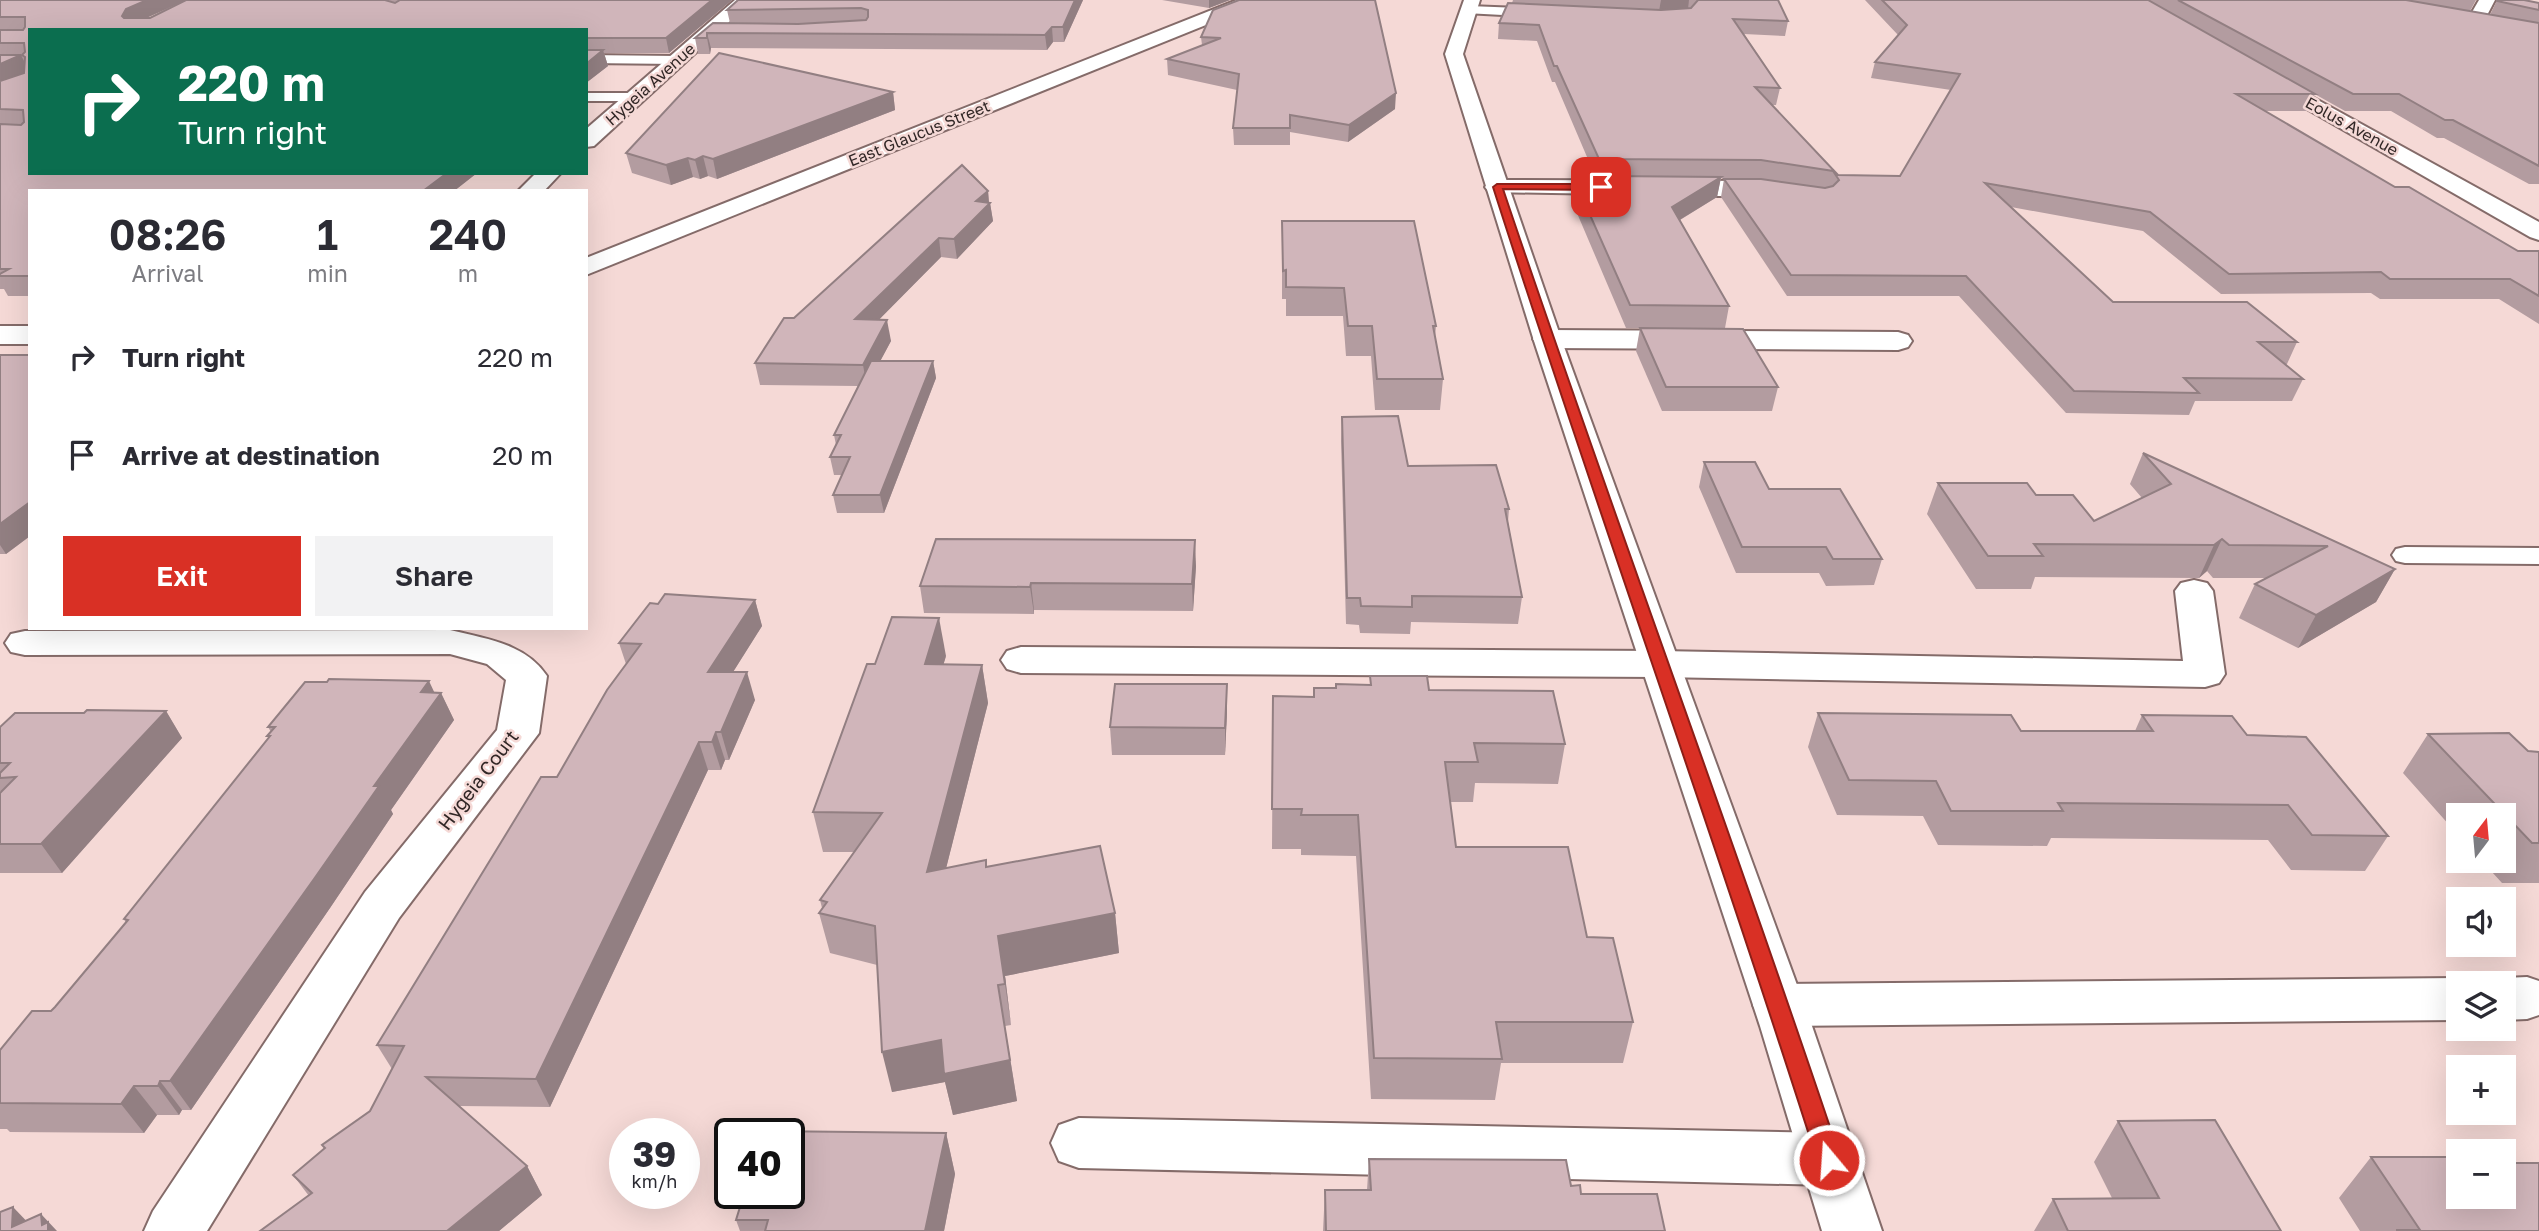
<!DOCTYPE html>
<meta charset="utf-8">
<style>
:root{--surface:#fff;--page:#f2f2f3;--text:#2b2b33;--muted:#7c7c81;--accent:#d93025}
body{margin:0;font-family:"Golos Text",sans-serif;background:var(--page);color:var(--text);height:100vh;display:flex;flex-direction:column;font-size:26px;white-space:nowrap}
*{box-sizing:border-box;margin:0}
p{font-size:23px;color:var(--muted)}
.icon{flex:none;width:38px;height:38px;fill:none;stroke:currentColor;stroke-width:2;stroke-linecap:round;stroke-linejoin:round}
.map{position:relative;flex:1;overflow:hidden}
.side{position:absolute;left:28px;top:189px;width:560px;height:441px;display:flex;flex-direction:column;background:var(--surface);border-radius:0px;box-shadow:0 7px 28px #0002}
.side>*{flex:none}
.hud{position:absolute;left:28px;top:28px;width:560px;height:147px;border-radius:0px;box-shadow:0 7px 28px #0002;background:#0b6e4f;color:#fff;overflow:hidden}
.needle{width:46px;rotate:16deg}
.buttons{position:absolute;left:2446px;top:803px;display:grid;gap:14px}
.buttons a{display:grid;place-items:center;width:70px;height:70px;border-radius:0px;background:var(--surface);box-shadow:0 7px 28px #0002;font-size:35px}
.speed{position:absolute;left:609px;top:1118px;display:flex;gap:14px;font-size:35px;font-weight:700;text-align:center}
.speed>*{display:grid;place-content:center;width:91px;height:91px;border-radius:50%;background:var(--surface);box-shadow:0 7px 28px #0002;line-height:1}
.speed small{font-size:18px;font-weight:400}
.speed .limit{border:4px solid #111;border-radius:10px;background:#fff;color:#111}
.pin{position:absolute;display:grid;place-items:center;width:60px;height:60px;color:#fff;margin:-30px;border-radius:14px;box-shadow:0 4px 10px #0006}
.me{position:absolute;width:77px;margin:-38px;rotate:342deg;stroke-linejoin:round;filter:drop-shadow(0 0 5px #0008)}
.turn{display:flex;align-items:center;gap:24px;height:147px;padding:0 35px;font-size:32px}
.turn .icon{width:91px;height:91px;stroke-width:2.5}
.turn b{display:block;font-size:49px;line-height:60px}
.eta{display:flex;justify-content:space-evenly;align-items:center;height:119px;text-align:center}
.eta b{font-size:42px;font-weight:600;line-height:49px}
.action{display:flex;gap:14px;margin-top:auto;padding:14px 35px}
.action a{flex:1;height:80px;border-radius:0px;background:var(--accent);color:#fff;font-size:28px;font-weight:600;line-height:80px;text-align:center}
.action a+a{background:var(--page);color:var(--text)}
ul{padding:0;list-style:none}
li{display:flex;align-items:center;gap:21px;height:98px;padding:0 35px}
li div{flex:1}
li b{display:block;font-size:26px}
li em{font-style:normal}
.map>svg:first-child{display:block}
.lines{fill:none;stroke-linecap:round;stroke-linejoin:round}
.service-casing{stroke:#846b69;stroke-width:4}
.minor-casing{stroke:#846b69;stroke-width:4}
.tertiary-casing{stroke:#846b69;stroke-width:4}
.service{fill:#fff;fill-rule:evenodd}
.minor{fill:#fff;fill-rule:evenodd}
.tertiary{fill:#fff;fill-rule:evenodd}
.wall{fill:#b39ca0;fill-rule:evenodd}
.shaded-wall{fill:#927f82}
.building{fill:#d0b5ba;stroke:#927f82;stroke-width:2}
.route{fill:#d93025;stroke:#8d1f18;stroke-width:2}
.labels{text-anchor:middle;stroke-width:5;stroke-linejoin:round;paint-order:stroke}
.far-street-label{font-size:16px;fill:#312726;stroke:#f5d9d6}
.street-label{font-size:19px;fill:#312726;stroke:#f5d9d6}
</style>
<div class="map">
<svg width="2539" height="1231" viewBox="0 0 2539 1231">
<rect width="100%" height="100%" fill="#f5d9d6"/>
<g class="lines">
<defs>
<g id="service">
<polygon points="1469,6 1543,9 1549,13 1543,17 1465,13 1465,7"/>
<polygon points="586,55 677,56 684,60 677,64 586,63"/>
<polygon points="586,93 635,93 642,97 635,101 586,101"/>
<polygon points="2405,547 2539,548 2539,564 2405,563 2396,561 2392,555 2396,549"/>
</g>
<g id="minor">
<polygon points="735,0 753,0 594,146 586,147 586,129"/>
<polygon points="1237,0 1260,0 1258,4 586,275 586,258"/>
<polygon points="2479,0 2495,0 2483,23 2477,24 2468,19"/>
<polygon points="2267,72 2539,222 2539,240 2530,237 2260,82 2257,78"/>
<polygon points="536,173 561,173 544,191 518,191"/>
<polygon points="1497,180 1757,181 1783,185 1787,190 1783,195 1775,197 1489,192 1485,187 1489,182"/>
<rect x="0" y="326" width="30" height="18"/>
<polygon points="1547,330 1898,332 1908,335 1912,341 1908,347 1898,350 1547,348 1537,345 1533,339 1537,333"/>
<polygon points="2194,580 2207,583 2213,591 2225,674 2219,683 2205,687 1660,677 1021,673 1007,669 1001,660 1007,651 1021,647 1660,651 2183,661 2175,591 2181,583"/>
<path d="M450,630C486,639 525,643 547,676L539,733L399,918L207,1231H144L153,1211L365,892L497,730L506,680L487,664L450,654L25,655L11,652L5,643L11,634L25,631Z"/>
<polygon points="2527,977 2539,981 2539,1015 2527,1019 2504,1020 2504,984 2487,984 2504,978"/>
<polygon points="2459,978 2476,984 2459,984 2459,1020 1779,1026 1761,1020 1753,1005 1761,990 1779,984"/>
<polygon points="1079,1118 1829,1133 1849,1141 1858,1159 1849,1177 1829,1185 1079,1168 1059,1161 1051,1143 1059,1125"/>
</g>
<polygon id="tertiary" points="1464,0 1480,0 1463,54 1563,344 1812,1026 1882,1231 1822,1231 1760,1026 1535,344 1445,54"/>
</defs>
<use href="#service" class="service-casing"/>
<use href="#minor" class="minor-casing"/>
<use href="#tertiary" class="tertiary-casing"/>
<use href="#service" class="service"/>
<use href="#minor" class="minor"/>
<use href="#tertiary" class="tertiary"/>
</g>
<g class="wall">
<path d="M0,0H385L393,2L387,0H732L669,53H604L608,66L586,83V30H30V173H477L454,191H30V296H8L4,289H0ZM186,0L150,18H146Z"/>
<polygon points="1083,0 1064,42 1053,42 1047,50 711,48 710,54 698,54 695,38 730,23 727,10"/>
<polygon points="1162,0 1230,0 1209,8"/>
<polygon points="1239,0 1395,109 1348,142 1290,132 1290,145 1234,145 1233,128 1237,90 1168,75 1167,59 1202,45 1201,37"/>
<polygon points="1513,0 1778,0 1788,21 1785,36 1744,34 1780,88 1776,105 1772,105 1838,175 1900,176 1951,90 1871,78 1875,62 1898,35 1865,0 2476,0 2470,11 2490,15 2497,0 2539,3 2539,184 2529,184 2444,138 2437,138 2391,111 2345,111 2263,65 2315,94 2307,111 2265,111 2395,187 2518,251 2539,251 2539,324 2499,299 2380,299 2371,293 2221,294 2143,231 2011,207 2113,302 2297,342 2287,364 2284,364 2303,379 2292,401 2195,401 2189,415 2066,413 1959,296 1787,296 1721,197 1724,179 1764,179 1721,178 1717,197 1680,220 1729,306 1725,328 1626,328 1571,199 1574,179 1606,179 1606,178 1596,178 1555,82 1552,82 1537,41 1498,39 1499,23 1512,3"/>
<polygon points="893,92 895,110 717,179 708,176 700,179 693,177 671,185 632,173 626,153"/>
<polygon points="988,191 989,202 990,203 993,221 957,259 941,257 879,319 891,341 880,361 933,361 936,378 884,513 837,513 833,495 842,475 834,475 830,457 836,445 834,435 858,386 760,385 755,363 794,318"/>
<polygon points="1282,221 1436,326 1435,337 1443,379 1440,410 1375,410 1371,356 1346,356 1343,316 1286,316 1286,299 1282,299"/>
<polygon points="1640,328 1778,387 1772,411 1662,411 1636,351"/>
<polygon points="0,355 30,355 30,536 6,554 0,554"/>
<polygon points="1342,417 1408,466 1509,509 1508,522 1522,597 1518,624 1411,622 1410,634 1360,633 1359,625 1346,624 1341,441"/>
<polygon points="2143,453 2395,569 2376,602 2298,648 2239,618 2255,584 2267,578 2213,578 2207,571 2199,578 2035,577 2031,589 1976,589 1927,514 1938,483 2094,521 2142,498 2130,484"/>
<polygon points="1704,462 1769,489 1882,559 1874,585 1826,586 1819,573 1736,573 1699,487"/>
<polygon points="1196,566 1193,611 1034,610 1034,614 924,613 920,586"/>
<polygon points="755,600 762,626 733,672 755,700 729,760 725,760 721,770 708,770 550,1107 459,1106 527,1166 542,1195 499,1231 260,1231 309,1196 293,1175 324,1148 322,1145 370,1111 392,1069 377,1045 557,777 626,664 619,643 658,604"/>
<polygon points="946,656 943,665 982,665 988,703 946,868 987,867 1115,913 1119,953 1005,976 1011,1025 1005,1026 1017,1101 953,1115 945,1082 892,1092 877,965 830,953 819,913 822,908 820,900 854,852 823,852 813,812"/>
<polygon points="1370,676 1429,690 1565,744 1558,784 1475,783 1473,802 1450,802 1456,847 1587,937 1633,1022 1623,1063 1501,1063 1495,1100 1371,1099 1356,856 1301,855 1301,849 1272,849 1273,696 1314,697 1370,685"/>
<polygon points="1227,684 1227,711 1225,755 1112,755 1110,727"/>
<polygon points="434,692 441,693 454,720 391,810 393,814 330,908 191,1110 182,1110 179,1115 157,1115 144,1133 10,1132 7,1129 0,1129 0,1050 55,1007 126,923 124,919 269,738 267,736 271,732 268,727"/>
<polygon points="166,711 182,738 62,873 0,873 0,793 2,791 0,791 0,727 84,713"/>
<polygon points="1818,713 2021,731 2135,731 2142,715 2247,735 2388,836 2365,871 2291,870 2268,840 2051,838 2047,846 1938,845 1923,816 1837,815 1808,747"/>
<polygon points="2428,734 2528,751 2539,752 2539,883 2502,883 2482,861 2504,861 2504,816 2459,816 2459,836 2403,773"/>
<polygon points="2118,1121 2281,1231 2034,1231 2053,1199 2112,1198 2094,1162"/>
<polygon points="946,1133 955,1174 944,1231 740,1231 736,1220"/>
<polygon points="2371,1157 2459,1197 2539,1231 2360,1231 2339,1198"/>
<polygon points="1369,1159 1571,1186 1581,1194 1665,1231 1323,1231 1325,1190 1367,1190"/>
</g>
<g class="shaded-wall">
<polygon points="147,0 186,0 133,24 122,16 126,9"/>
<polygon points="712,0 732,0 669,53 666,38"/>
<polygon points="1075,0 1083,0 1064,42 1063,27"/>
<polygon points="1209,0 1230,0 1209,8"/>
<polygon points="1661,0 1689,0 1688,9 1659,11"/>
<polygon points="1052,27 1053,42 1047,50 1045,35"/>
<polygon points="707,33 711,48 710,54 707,38"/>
<polygon points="603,50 608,66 586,83 586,64"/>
<polygon points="21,55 29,71 0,83 0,63"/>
<polygon points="893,92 895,110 717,179 713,159"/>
<polygon points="1396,93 1395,109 1348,142 1349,125"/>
<polygon points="703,156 708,176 700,179 695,160"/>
<polygon points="688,158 693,177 671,185 666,165"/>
<polygon points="447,173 477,173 454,191 423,191"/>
<polygon points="1721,177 1717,197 1668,227 1672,207"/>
<polygon points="988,191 989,204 990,203 993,221 957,259 954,239 976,201"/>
<polygon points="939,238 941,257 859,340 855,319"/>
<polygon points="887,320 891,341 867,386 863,365"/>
<polygon points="933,361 936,378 884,513 880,495"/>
<polygon points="30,502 30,536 6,554 0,545 0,524"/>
<polygon points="2222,539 2207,571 2199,578 2214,545"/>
<polygon points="1195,540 1196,566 1193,611 1192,584"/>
<polygon points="2395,569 2376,602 2298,648 2316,615"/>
<polygon points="1031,583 1034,610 1034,614 1030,587"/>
<polygon points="755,600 762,626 716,699 708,672"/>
<polygon points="939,618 946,656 932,703 925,664"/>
<polygon points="982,665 988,703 935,912 927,872"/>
<polygon points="747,672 755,700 729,760 721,732"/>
<polygon points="429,681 437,698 441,693 454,720 391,810 393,814 330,908 191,1110 170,1081"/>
<polygon points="1227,684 1227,711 1225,755 1225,728"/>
<polygon points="166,711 182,738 62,873 41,844"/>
<polygon points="716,732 725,760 721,770 712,742"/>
<polygon points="699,742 708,770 550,1107 536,1079"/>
<polygon points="1115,913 1119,953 1005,976 1011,1025 998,936"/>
<polygon points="998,985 1017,1101 953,1115 945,1082 892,1092 882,1052"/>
<polygon points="160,1081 182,1110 179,1115 158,1086"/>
<polygon points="134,1086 157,1115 144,1133 121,1104"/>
<polygon points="946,1133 955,1174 944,1231 925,1231"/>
<polygon points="527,1166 542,1195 499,1231 447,1231"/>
<polygon points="13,1207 36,1231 12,1227"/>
<polygon points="41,1214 57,1231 48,1231 42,1225"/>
</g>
<g class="building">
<polygon points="0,0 147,0 126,9 122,16 124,18 150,18 186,0 385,0 395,3 400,0 712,0 666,38 586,38 586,30 30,30 30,173 447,173 423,191 30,191 30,276 0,276 0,274 9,269 0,269 0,124 21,125 24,122 23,110 0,109 0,81 24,73 25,57 22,55 25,52 24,43 0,43 0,30 23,30 25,27 25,17 0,17"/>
<polygon points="738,0 1075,0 1063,27 1052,27 1045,35 707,33 707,38 695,38 713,23 798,24 866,20 868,17 868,10 861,8 727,10"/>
<polygon points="1239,0 1375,0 1396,93 1349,125 1290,115 1290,128 1233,128 1239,74 1167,59 1221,38 1201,37 1213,10"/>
<polygon points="1698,0 1778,0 1788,21 1733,19 1780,88 1755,87 1838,175 1900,176 1960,74 1875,62 1907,25 1882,0 2148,0 2315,94 2236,94 2395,187 2409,187 2518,251 2539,251 2539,296 2510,279 2390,279 2381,272 2229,274 2150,212 1985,183 2113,302 2247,302 2297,342 2258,342 2303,379 2184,378 2199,393 2074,391 1966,276 1791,275 1724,179 1761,179 1825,188 1833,186 1839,180 1833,171 1761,160 1599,159 1557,66 1554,66 1539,25 1499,23 1508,3 1661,10 1691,8"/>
<polygon points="2178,0 2406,0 2539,23 2539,166 2453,120 2445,120 2399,94 2353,94"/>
<polygon points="2497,0 2524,0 2539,3 2539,10 2497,1"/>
<polygon points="586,50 603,50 586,64"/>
<polygon points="719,53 893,92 713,159 703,156 695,160 688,158 666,165 626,153"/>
<polygon points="0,55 21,55 0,64"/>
<polygon points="962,165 988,191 976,201 990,203 954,239 939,238 855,319 887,320 863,365 755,363 784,318 794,318"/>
<polygon points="1607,176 1721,177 1672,207 1729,306 1630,305 1574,179 1608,179"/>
<polygon points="1282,221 1414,221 1436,326 1433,326 1443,379 1377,379 1372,326 1348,326 1344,288 1286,287 1286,270 1283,271"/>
<polygon points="1640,328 1743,329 1778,387 1666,387"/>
<polygon points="0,355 30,355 30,502 0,524"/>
<polygon points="871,361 933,361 880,495 833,495 850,457 830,457 841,435 834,435"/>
<polygon points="1398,416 1408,466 1496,465 1509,509 1505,509 1522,597 1412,596 1412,607 1361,606 1360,598 1347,598 1342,417"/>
<polygon points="2143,453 2395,569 2316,615 2255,584 2328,546 2229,545 2222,539 2214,545 2034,544 2043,556 1988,556 1938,483 2027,483 2036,495 2073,495 2094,521 2171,484"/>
<polygon points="1704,462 1755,462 1769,489 1840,489 1882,559 1833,559 1826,547 1742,547"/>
<polygon points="936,539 1195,540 1192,584 1031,583 1030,587 920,586"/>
<polygon points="665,594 755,600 708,672 747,672 721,732 716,732 712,742 699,742 536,1079 426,1077 527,1166 447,1231 260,1231 312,1193 293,1175 325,1148 322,1145 370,1111 404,1046 377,1045 541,777 557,777 607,690 641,644 619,643 650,603 658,604"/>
<polygon points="892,617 939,618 925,664 982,665 927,872 986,860 986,867 1100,846 1115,913 998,936 1005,984 998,985 1010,1060 944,1074 941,1040 882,1052 875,926 819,913 827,902 820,900 882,813 813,812 867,664 875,664"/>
<polygon points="1370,676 1427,676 1429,690 1553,691 1565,744 1474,743 1478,762 1445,762 1456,847 1568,847 1587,937 1613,938 1633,1022 1496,1022 1502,1059 1374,1058 1358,815 1301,815 1302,809 1272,809 1273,696 1314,697 1314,688 1336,688 1336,684 1371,685"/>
<polygon points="329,679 429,681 421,692 441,693 374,786 379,786 314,879 170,1081 160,1081 158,1086 134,1086 121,1104 0,1103 0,1050 32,1011 51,1011 55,1007 128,920 124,919 270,736 267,736 275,727 268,727 305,682 327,682"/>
<polygon points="1115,684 1227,684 1225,728 1110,727"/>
<polygon points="87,710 166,711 41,844 0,844 0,793 16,777 0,778 0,773 10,763 0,763 0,727 15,713 84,713"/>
<polygon points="1818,713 2011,715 2021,731 2153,731 2142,715 2232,716 2247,735 2306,737 2388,836 2312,835 2288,805 2058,803 2063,811 1951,811 1936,781 1849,780"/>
<polygon points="2509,733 2528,751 2539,752 2539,843 2532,843 2428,734"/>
<polygon points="2215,1120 2281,1231 2068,1231 2053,1199 2159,1198 2118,1121"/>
<polygon points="764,1131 946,1133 925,1231 765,1231 768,1220 736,1220 744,1194 789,1194 789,1134 764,1134"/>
<polygon points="2371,1157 2459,1157 2459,1197 2504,1197 2504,1163 2539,1163 2539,1231 2397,1231 2397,1230 2420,1230"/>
<polygon points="1369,1159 1566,1160 1571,1186 1580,1185 1581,1194 1657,1194 1665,1231 1326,1231 1325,1190 1371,1190"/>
<polygon points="13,1207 12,1227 41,1214 42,1225 48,1222 48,1231 0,1231 0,1212"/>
</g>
<path class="route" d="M1497,184H1601L1606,187L1601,190L1503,189C1612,514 1733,835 1841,1160L1838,1167L1829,1170L1821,1167L1817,1160C1714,834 1597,512 1493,187Z"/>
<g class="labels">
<g class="far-street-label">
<text transform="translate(650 84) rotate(-42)" y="6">Hygeia Avenue</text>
<text transform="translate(2352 126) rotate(29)" y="6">Eolus Avenue</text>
<text transform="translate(919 133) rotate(-22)" y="6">East Glaucus Street</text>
</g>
<g class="street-label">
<text transform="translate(478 780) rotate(-53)" y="7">Hygeia Court</text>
</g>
</g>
</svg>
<div class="buttons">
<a><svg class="needle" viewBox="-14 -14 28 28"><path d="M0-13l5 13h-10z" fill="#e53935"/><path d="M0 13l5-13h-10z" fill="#7c7c81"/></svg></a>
<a><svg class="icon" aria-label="sound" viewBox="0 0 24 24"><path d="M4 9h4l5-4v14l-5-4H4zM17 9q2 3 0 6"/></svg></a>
<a><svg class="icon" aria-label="layers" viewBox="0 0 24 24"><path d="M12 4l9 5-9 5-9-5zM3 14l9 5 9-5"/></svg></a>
<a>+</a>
<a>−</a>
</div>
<div class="speed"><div>39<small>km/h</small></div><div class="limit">40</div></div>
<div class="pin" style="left:1601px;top:187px;background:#d93025"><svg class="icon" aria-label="arrive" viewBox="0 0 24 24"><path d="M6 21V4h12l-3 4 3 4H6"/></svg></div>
<svg class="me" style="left:1829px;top:1160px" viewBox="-20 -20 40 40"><circle r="17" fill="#d93025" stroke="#fff" stroke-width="3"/><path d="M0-11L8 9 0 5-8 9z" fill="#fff"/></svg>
<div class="hud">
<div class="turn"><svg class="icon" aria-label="right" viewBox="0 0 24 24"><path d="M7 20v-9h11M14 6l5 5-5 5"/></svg><div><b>220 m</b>Turn right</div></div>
</div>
<section class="side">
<div class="eta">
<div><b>08:26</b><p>Arrival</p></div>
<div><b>1</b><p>min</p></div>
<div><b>240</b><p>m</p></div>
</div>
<ul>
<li><svg class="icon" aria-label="right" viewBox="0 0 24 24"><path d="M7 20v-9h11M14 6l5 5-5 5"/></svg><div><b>Turn right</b></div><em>220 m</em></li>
<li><svg class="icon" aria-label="arrive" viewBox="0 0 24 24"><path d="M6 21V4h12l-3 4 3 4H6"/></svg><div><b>Arrive at destination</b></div><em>20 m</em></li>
</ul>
<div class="action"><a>Exit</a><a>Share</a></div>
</section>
</div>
